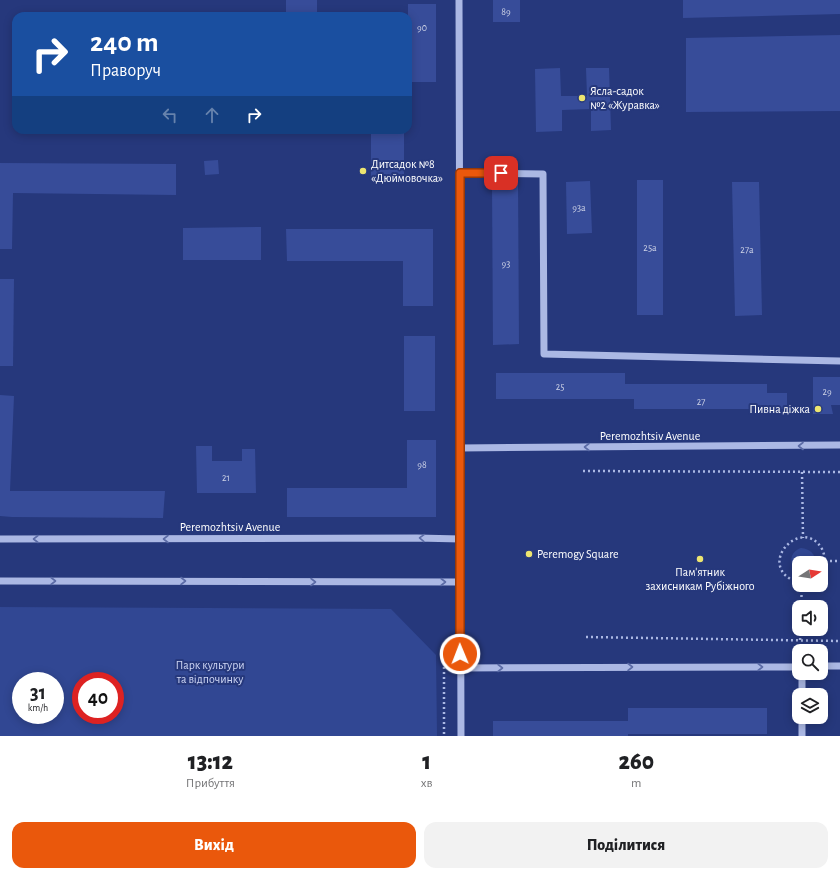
<!DOCTYPE html>
<html lang="uk">
<meta charset="utf-8">
<style>
:root{--surface:#fff;--page:#f2f2f2;--text:#202124;--muted:#757577;--accent:#ea580c}
body{margin:0;font-family:"Alegreya Sans",sans-serif;background:var(--page);color:var(--text);height:100vh;display:flex;flex-direction:column;font-size:15px;white-space:nowrap}
*{box-sizing:border-box;margin:0}
p{font-size:13px;color:var(--muted)}
.icon{flex:none;width:22px;height:22px;fill:none;stroke:currentColor;stroke-width:2;stroke-linecap:round;stroke-linejoin:round}
.map{position:relative;height:736px;overflow:hidden}
.panel{display:flex;flex-direction:column;background:var(--surface);flex:1}
.panel>*{flex:none}
.guide{position:absolute;left:12px;top:12px;width:400px;height:122px;border-radius:12px;box-shadow:0 2px 10px #0003;background:#1a4fa0;color:#fff;overflow:hidden}
.needle{width:26px;rotate:78deg}
.fabs{position:absolute;left:792px;top:556px;display:grid;gap:8px}
.fabs a{display:grid;place-items:center;width:36px;height:36px;border-radius:8px;background:var(--surface);box-shadow:0 2px 10px #0003;font-size:20px}
.speed{position:absolute;left:12px;top:672px;display:flex;gap:8px;font-size:20px;font-weight:700;text-align:center}
.speed>*{display:grid;place-content:center;width:52px;height:52px;border-radius:50%;background:var(--surface);box-shadow:0 2px 10px #0003;line-height:1}
.speed small{font-size:10px;font-weight:400}
.speed .limit{border:6px solid #d22;background:#fff;color:#111}
.pin{position:absolute;display:grid;place-items:center;width:34px;height:34px;color:#fff;margin:-17px;border-radius:8px;box-shadow:0 2px 6px #0006}
.me{position:absolute;width:44px;margin:-22px;rotate:359deg;stroke-linejoin:round;filter:drop-shadow(0 0 3px #0008)}
.turn{display:flex;align-items:center;gap:14px;height:84px;padding:0 12px;font-size:18px}
.turn .icon{width:52px;height:52px;stroke-width:2.5}
.turn b{display:block;font-size:28px;line-height:34px}
.lanes{display:flex;align-items:center;height:38px;padding:0 12px;background:#0003;justify-content:center;gap:20px;direction:ltr}
.lanes .off{opacity:.35}
.eta{display:flex;justify-content:space-evenly;align-items:center;height:68px;text-align:center}
.eta b{font-size:24px;font-weight:800;line-height:28px}
.button{display:flex;gap:8px;margin-top:auto;padding:8px 12px}
.button a{flex:1;height:46px;border-radius:12px;background:var(--accent);color:#fff;font-size:16px;font-weight:800;line-height:46px;text-align:center}
.button a+a{background:var(--page);color:var(--text)}
.map>svg:first-child{display:block}
.green{fill:#314793;fill-rule:evenodd}
.building{fill:#374c99}
.lines{fill:none;stroke-linecap:round;stroke-linejoin:round}
.path{stroke:#abb8e4;stroke-width:2.5;stroke-dasharray:2 3;stroke-linecap:butt}
.minor{stroke:#abb8e4;stroke-width:7}
.oneway{stroke:#5b6ba6}
.route-casing{stroke:#983908;stroke-width:10}
.route{stroke:#ea580c;stroke-width:7}
.poi-dot{fill:#ede570;stroke:#26387c;stroke-width:1.5}
.labels{text-anchor:middle;stroke-width:4;stroke-linejoin:round;paint-order:stroke}
.number-label{font-size:10px;fill:#cdd2e6}
.poi-label{font-size:12px;fill:#fff;stroke:#26387c;text-anchor:start}
.street-label{font-size:12px;fill:#fff;stroke:#26387c}
.park-label{font-size:12px;fill:#ced6f4;stroke:#26387c}
</style>
<div class="map">
<svg width="840" height="736" viewBox="0 0 840 736">
<rect width="100%" height="100%" fill="#26387c"/>
<g class="green">
<path d="M801,548C810,549 816,554 815,563H799V572C788,565 789,552 801,548Z"/>
<path d="M0,607L391,609L436,655L437,736H0ZM21,681H55V715H21ZM81,681H115V715H81Z"/>
</g>
<g class="building">
<rect x="286" y="0" width="31" height="16"/>
<rect x="493" y="0" width="27" height="22"/>
<polygon points="683,0 840,0 840,14 683,18"/>
<rect x="408" y="4" width="28" height="78"/>
<polygon points="840,35 840,111 686,112 686,38"/>
<polygon points="560,68 561,96 587,96 586,68 609,68 611,130 591,131 591,109 562,110 562,131 536,132 535,69"/>
<rect x="371" y="130" width="33" height="52"/>
<polygon points="218,160 219,174 205,175 204,161"/>
<polygon points="0,163 176,164 176,195 13,193 12,249 0,249"/>
<rect x="637" y="180" width="26" height="135"/>
<polygon points="590,181 592,233 567,234 566,182"/>
<polygon points="492,182 518,182 519,344 493,345"/>
<polygon points="732,182 759,182 762,315 735,316"/>
<polygon points="261,227 261,260 183,260 183,228"/>
<polygon points="286,229 433,229 433,306 403,306 403,261 287,261"/>
<polygon points="0,279 14,279 13,366 0,366"/>
<rect x="404" y="336" width="31" height="75"/>
<polygon points="496,373 625,373 625,384 767,384 767,393 787,393 787,409 634,409 634,399 496,399"/>
<polygon points="813,377 840,377 840,405 831,405 833,414 813,414"/>
<polygon points="0,395 14,396 10,491 165,491 163,518 12,517 0,516"/>
<polygon points="407,440 436,440 436,517 287,517 287,488 407,488"/>
<polygon points="196,446 212,446 212,461 242,461 242,449 255,449 256,493 197,493"/>
<polygon points="628,708 767,708 767,734 628,734 628,736 493,736 493,721 628,721"/>
</g>
<g class="lines">
<g class="path">
<polyline points="583,471 840,472"/>
<polyline points="802,472 803,538"/>
<polyline points="825,561 840,561"/>
<path d="M799,583C752,567 802,514 822,549C826,557 825,565 821,573"/>
<polyline points="801,607 802,585"/>
<polyline points="586,637 840,641"/>
<polyline points="800,640 801,629"/>
<polyline points="444,647 444,736"/>
</g>
<g class="minor">
<polyline points="459,0 461,736"/>
<polyline points="460,173 543,174 544,354 840,361"/>
<polyline points="460,448 840,445"/>
<polyline points="0,539 417,538 461,539"/>
<polyline points="0,581 459,582"/>
<polyline points="821,666 840,666"/>
<polyline points="461,668 799,667"/>
<polyline points="802,673 802,695"/>
<polyline points="802,717 802,736"/>
</g>
</g>
<defs><path id="oneway-chevron" d="M-2-3.5L2.5 0L-2 3.5" fill="none" stroke-width="1.6" stroke-linecap="round" stroke-linejoin="round"/></defs>
<g class="oneway">
<use href="#oneway-chevron" transform="translate(801 446) rotate(180)"/>
<use href="#oneway-chevron" transform="translate(587 447) rotate(180)"/>
<use href="#oneway-chevron" transform="translate(422 538) rotate(-179)"/>
<use href="#oneway-chevron" transform="translate(36 539) rotate(180)"/>
<use href="#oneway-chevron" transform="translate(166 539) rotate(180)"/>
<use href="#oneway-chevron" transform="translate(53 581)"/>
<use href="#oneway-chevron" transform="translate(183 581)"/>
<use href="#oneway-chevron" transform="translate(313 582)"/>
<use href="#oneway-chevron" transform="translate(443 582)"/>
<use href="#oneway-chevron" transform="translate(630 667)"/>
<use href="#oneway-chevron" transform="translate(760 667)"/>
<use href="#oneway-chevron" transform="translate(500 668)"/>
</g>
<g class="lines">
<defs>
<polyline id="route" points="460,654 460,173 501,173"/>
</defs>
<use href="#route" class="route-casing"/>
<use href="#route" class="route"/>
</g>
<g class="poi-dot">
<circle cx="582" cy="98" r="4"/>
<circle cx="363" cy="171" r="4"/>
<circle cx="818" cy="409" r="4"/>
<circle cx="529" cy="554" r="4"/>
<circle cx="700" cy="559" r="4"/>
</g>
<g class="labels">
<g class="number-label">
<text x="506" y="15">89</text>
<text x="422" y="31">90</text>
<text x="579" y="211">93а</text>
<text x="650" y="251">25а</text>
<text x="747" y="253">27а</text>
<text x="506" y="267">93</text>
<text x="560" y="390">25</text>
<text x="827" y="395">29</text>
<text x="701" y="405">27</text>
<text x="422" y="468">98</text>
<text x="226" y="481">21</text>
</g>
<g class="poi-label">
<text x="590" y="95">Ясла-садок<tspan x="590" dy="14">№2 «Журавка»</tspan></text>
<text x="371" y="168">Дитсадок №8<tspan x="371" dy="14">«Дюймовочка»</tspan></text>
<text x="810" y="413" text-anchor="end">Пивна діжка</text>
<text x="537" y="558">Peremogy Square</text>
<text x="700" y="576" text-anchor="middle">Пам'ятник<tspan x="700" dy="14">захисникам Рубіжного</tspan></text>
</g>
<g class="street-label">
<text x="650" y="440">Peremozhtsiv Avenue</text>
<text x="230" y="531">Peremozhtsiv Avenue</text>
</g>
<g class="park-label">
<text x="210" y="669">Парк культури<tspan x="210" dy="14">та відпочинку</tspan></text>
</g>
</g>
</svg>
<div class="fabs">
<a><svg class="needle" viewBox="-14 -14 28 28"><path d="M0-13l5 13h-10z" fill="#e53935"/><path d="M0 13l5-13h-10z" fill="#757577"/></svg></a>
<a><svg class="icon" aria-label="sound" viewBox="0 0 24 24"><path d="M4 9h4l5-4v14l-5-4H4zM17 9q2 3 0 6"/></svg></a>
<a><svg class="icon" aria-label="search" viewBox="0 0 24 24"><circle cx="10" cy="10" r="6"/><path d="M15 15l6 6"/></svg></a>
<a><svg class="icon" aria-label="layers" viewBox="0 0 24 24"><path d="M12 4l9 5-9 5-9-5zM3 14l9 5 9-5"/></svg></a>
</div>
<div class="speed"><div>31<small>km/h</small></div><div class="limit">40</div></div>
<div class="pin" style="left:501px;top:173px;background:#d93025"><svg class="icon" aria-label="arrive" viewBox="0 0 24 24"><path d="M6 21V4h12l-3 4 3 4H6"/></svg></div>
<svg class="me" style="left:460px;top:654px" viewBox="-20 -20 40 40"><circle r="17" fill="#ea580c" stroke="#fff" stroke-width="3"/><path d="M0-11L8 9 0 5-8 9z" fill="#fff"/></svg>
<div class="guide">
<div class="turn"><svg class="icon" aria-label="right" viewBox="0 0 24 24"><path d="M7 20v-9h11M14 6l5 5-5 5"/></svg><div><b>240 m</b>Праворуч</div></div>
<div class="lanes"><svg class="icon off" aria-label="left" viewBox="0 0 24 24"><path d="M17 20v-9H6M10 6l-5 5 5 5"/></svg><svg class="icon off" aria-label="ahead" viewBox="0 0 24 24"><path d="M12 20V5M6 11l6-6 6 6"/></svg><svg class="icon" aria-label="right" viewBox="0 0 24 24"><path d="M7 20v-9h11M14 6l5 5-5 5"/></svg></div>
</div>
</div>
<section class="panel">
<div class="eta">
<div><b>13:12</b><p>Прибуття</p></div>
<div><b>1</b><p>хв</p></div>
<div><b>260</b><p>m</p></div>
</div>
<div class="button"><a>Вихід</a><a>Поділитися</a></div>
</section>
